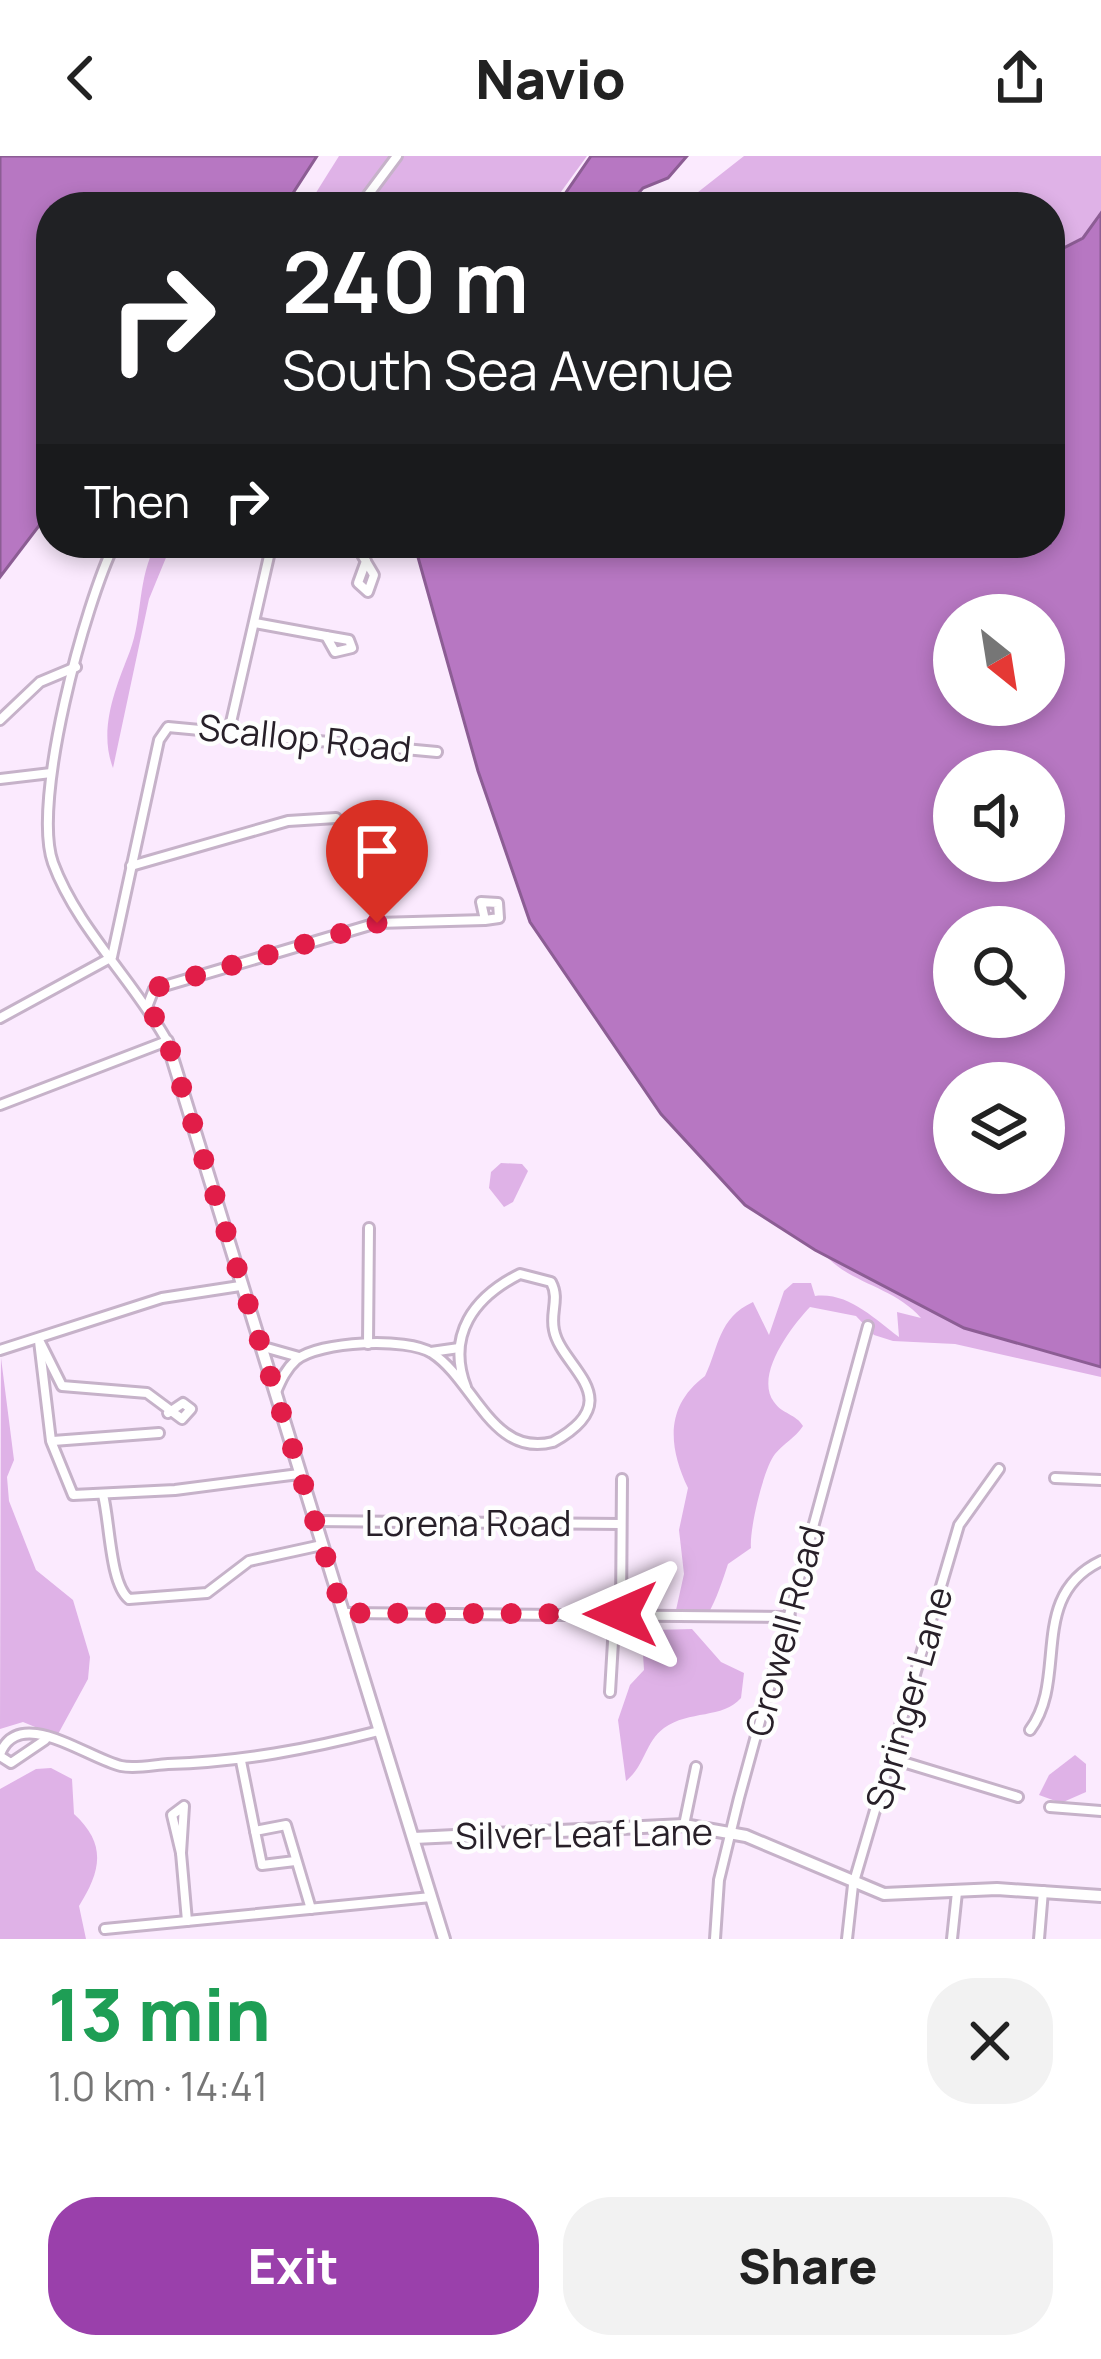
<!DOCTYPE html>
<meta charset="utf-8">
<style>
:root{--surface:#fff;--page:#f2f2f2;--text:#222;--muted:#767676;--accent:#9a40ab}
body{margin:0;font-family:Manrope,sans-serif;background:var(--page);color:var(--text);height:100vh;display:flex;flex-direction:column;font-size:45px;white-space:nowrap}
*{box-sizing:border-box;margin:0}
p{font-size:39px;color:var(--muted)}
.icon{flex:none;width:66px;height:66px;fill:none;stroke:currentColor;stroke-width:2;stroke-linecap:round;stroke-linejoin:round}
.map{position:relative;height:1783px;overflow:hidden}
.side{display:flex;flex-direction:column;background:var(--surface);flex:1}
.side>*{flex:none}
.guide{position:absolute;left:36px;top:36px;width:1029px;height:366px;border-radius:48px;box-shadow:0 6px 18px #0003;background:#202124;color:#fff;overflow:hidden}
.needle{width:78px;rotate:150deg}
.fabs{position:absolute;left:933px;top:438px;display:grid;gap:24px}
.fabs a{display:grid;place-items:center;width:132px;height:132px;border-radius:50%;background:var(--surface);box-shadow:0 6px 18px #0003;font-size:60px}
.pin{position:absolute;display:grid;place-items:center;width:102px;height:102px;color:#fff;margin:-123px -51px;border-radius:50% 50% 50% 0;rotate:-45deg;box-shadow:0 0 12px #0007}
.pin .icon{rotate:45deg}
.me{position:absolute;width:132px;margin:-66px;rotate:270deg;stroke-linejoin:round;filter:drop-shadow(0 0 9px #0008)}
.turn{display:flex;align-items:center;gap:42px;height:252px;padding:0 48px;font-size:54px}
.turn .icon{width:156px;height:156px;stroke-width:2.5}
.turn b{display:block;font-size:84px;line-height:102px}
.then{display:flex;align-items:center;height:114px;padding:0 48px;background:#0003;gap:24px;font-size:45px}
.round{display:grid;place-items:center;flex:none;width:126px;height:126px;border-radius:48px;background:var(--page)}
.overview{display:flex;align-items:center;justify-content:space-between;height:204px;padding:0 48px}
h1{font-size:72px;font-weight:800;line-height:90px;color:#1e9e55}
.button{display:flex;gap:24px;margin-top:auto;padding:24px 48px}
.button a{flex:1;height:138px;border-radius:48px;background:var(--accent);color:#fff;font-size:48px;font-weight:800;line-height:138px;text-align:center}
.button a+a{background:var(--page);color:var(--text)}
header{display:flex;justify-content:space-between;align-items:center;height:156px;padding:0 48px;background:var(--surface);font-size:54px;font-weight:800}
.map>svg:first-child{display:block}
.green{fill:#dfb2e7}
.water{fill:#b777c2;stroke:#8c5d94;stroke-width:3;fill-rule:evenodd}
.lines{fill:none;stroke-linecap:round;stroke-linejoin:round}
.minor-casing{stroke:#c6b2c9;stroke-width:14}
.tertiary-casing{stroke:#c6b2c9;stroke-width:16}
.minor{stroke:#fff;stroke-width:8}
.tertiary{stroke:#fff;stroke-width:10}
.route{stroke:#e11d48;stroke-width:21;stroke-dasharray:0 37.8}
.labels{text-anchor:middle;stroke-width:9;stroke-linejoin:round;paint-order:stroke}
.street-label{font-size:36px;fill:#282029;stroke:#fefefe}
</style>
<header><svg class="icon" aria-label="back" viewBox="0 0 24 24"><path d="M15 5l-7 7 7 7"/></svg>Navio<svg class="icon" aria-label="share" viewBox="0 0 24 24"><path d="M12 15V3M7 8l5-5 5 5M5 13v7h14v-7"/></svg></header>
<div class="map">
<svg width="1101" height="1783" viewBox="0 0 1101 1783">
<rect width="100%" height="100%" fill="#fbeafe"/>
<g class="green">
<polygon points="339,0 587,0 550,51 307,51"/>
<polygon points="744,0 1101,0 1101,108 1050,143 1050,51 679,51"/>
<path d="M157,387H172L149,443L113,612C98,573 116,531 130,495C143,461 137,421 157,387Z"/>
<polygon points="501,1007 522,1008 528,1015 513,1046 504,1051 489,1032 491,1016"/>
<path d="M816,1086L1101,1191V1221L955,1188L893,1185L874,1179L856,1160L810,1151C792,1170 754,1219 774,1246C782,1258 796,1258 803,1270C795,1282 784,1287 775,1298C764,1311 749,1374 751,1392L728,1408C722,1426 717,1442 708,1458L680,1460L676,1454L684,1418L679,1374L688,1332C668,1290 665,1250 705,1220C719,1191 718,1162 753,1146L769,1179L784,1135L793,1127H811L815,1140C849,1136 874,1163 899,1181L897,1156L921,1162C891,1127 838,1127 816,1086Z"/>
<polygon points="1,1202 14,1304 7,1321 9,1345 36,1414 73,1444 90,1501 88,1523 57,1580 23,1566 0,1573"/>
<path d="M692,1473L721,1506L744,1517L741,1542C723,1563 689,1554 664,1572C645,1586 645,1610 626,1625L618,1564L630,1529L644,1514L642,1483L653,1474Z"/>
<polygon points="1075,1599 1086,1608 1086,1636 1061,1647 1039,1639 1049,1619"/>
<path d="M51,1612L72,1623L74,1658C108,1689 100,1716 79,1750L86,1783H0V1633L36,1613Z"/>
</g>
<g class="water">
<polygon points="0,0 317,0 284,51 51,51 51,354 0,421"/>
<polygon points="591,0 687,0 668,22 643,32 633,43 636,51 556,51"/>
<path d="M1101,57V1211L964,1172L815,1094L745,1049L661,958L530,766L478,615L414,387H1050V99L1083,82ZM954,459H1044V549H954ZM1044,615V705H954V615ZM954,771H1044V861H954ZM954,927H1044V1017H954Z"/>
</g>
<g class="lines">
<defs>
<g id="minor">
<polyline points="359,51 397,0"/>
<polyline points="355,387 374,419 368,436 358,427 366,405"/>
<polyline points="255,467 326,480"/>
<polygon points="326,480 349,484 352,492 335,496"/>
<polyline points="0,564 40,526 76,511"/>
<polyline points="229,575 272,387"/>
<polyline points="0,623 51,617"/>
<polyline points="131,710 288,665 336,662"/>
<polyline points="147,851 154,833 377,767 485,764 499,762 498,747 481,746 485,764"/>
<polyline points="0,862 112,801 159,584 168,571 437,596"/>
<path d="M0,949L167,885C134,825 77,772 53,707C31,646 85,447 115,387"/>
<polyline points="39,1185 51,1285 73,1339 175,1334 299,1318"/>
<polyline points="40,1186 62,1230 147,1237 182,1263 191,1253 183,1247 168,1257"/>
<polyline points="368,1188 369,1072"/>
<polyline points="260,1190 299,1201"/>
<polyline points="0,1194 162,1142 240,1130"/>
<polyline points="431,1196 459,1192"/>
<path d="M276,1236C281,1224 286,1213 296,1204C319,1185 407,1181 432,1197C474,1224 492,1302 553,1286C631,1243 561,1212 554,1174C550,1156 560,1143 551,1126L520,1118C474,1141 446,1179 466,1231"/>
<polyline points="53,1285 159,1277"/>
<polyline points="1055,1322 1101,1324"/>
<path d="M103,1339C110,1367 110,1428 129,1443L207,1437L249,1405L322,1389"/>
<polyline points="314,1365 621,1368"/>
<polyline points="343,1457 790,1461"/>
<polyline points="610,1536 614,1469 621,1458 622,1323"/>
<path d="M1030,1574C1069,1522 1027,1440 1101,1405"/>
<path d="M0,1598C19,1549 87,1602 121,1610C135,1613 153,1609 168,1608C241,1606 309,1593 379,1575"/>
<polyline points="0,1600 11,1607 45,1584"/>
<polyline points="893,1603 1018,1641"/>
<polyline points="241,1605 255,1675"/>
<polygon points="184,1650 181,1697 172,1659"/>
<polyline points="1050,1651 1101,1655"/>
<polyline points="684,1669 696,1611"/>
<polyline points="181,1697 187,1765"/>
<polyline points="295,1705 262,1709 255,1675 286,1669 311,1753"/>
<polyline points="105,1773 431,1741"/>
<polyline points="715,1783 719,1724 739,1642 868,1170"/>
<polyline points="847,1783 853,1729 959,1369 999,1313"/>
<polyline points="952,1783 957,1736"/>
<polyline points="1039,1783 1043,1735"/>
</g>
<g id="tertiary">
<polyline points="167,885 444,1783"/>
<polyline points="414,1682 684,1669 746,1680 884,1738 997,1733 1101,1740"/>
</g>
</defs>
<use href="#minor" class="minor-casing"/>
<use href="#tertiary" class="tertiary-casing"/>
<use href="#minor" class="minor"/>
<use href="#tertiary" class="tertiary"/>
</g>
<g class="lines">
<polyline class="route" points="377,767 154,832 147,846 169,890 343,1457 621,1458"/>
</g>
<g class="labels">
<g class="street-label">
<text transform="translate(305 582) rotate(6)" y="13">Scallop Road</text>
<text x="468" y="1380">Lorena Road</text>
<text transform="translate(785 1475) rotate(-75)" y="13">Crowell Road</text>
<text transform="translate(909 1542) rotate(-74)" y="13">Springer Lane</text>
<text transform="translate(584 1678) rotate(-1)" y="13">Silver Leaf Lane</text>
</g>
</g>
</svg>
<div class="fabs">
<a><svg class="needle" viewBox="-14 -14 28 28"><path d="M0-13l5 13h-10z" fill="#e53935"/><path d="M0 13l5-13h-10z" fill="#767676"/></svg></a>
<a><svg class="icon" aria-label="sound" viewBox="0 0 24 24"><path d="M4 9h4l5-4v14l-5-4H4zM17 9q2 3 0 6"/></svg></a>
<a><svg class="icon" aria-label="search" viewBox="0 0 24 24"><circle cx="10" cy="10" r="6"/><path d="M15 15l6 6"/></svg></a>
<a><svg class="icon" aria-label="layers" viewBox="0 0 24 24"><path d="M12 4l9 5-9 5-9-5zM3 14l9 5 9-5"/></svg></a>
</div>
<div class="pin" style="left:377px;top:767px;background:#d93025"><svg class="icon" aria-label="arrive" viewBox="0 0 24 24"><path d="M6 21V4h12l-3 4 3 4H6"/></svg></div>
<svg class="me" style="left:621px;top:1458px" viewBox="-20 -20 40 40"><path d="M0-17L14 15 0 8-14 15z" fill="#e11d48" stroke="#fff" stroke-width="4"/></svg>
<div class="guide">
<div class="turn"><svg class="icon" aria-label="right" viewBox="0 0 24 24"><path d="M7 20v-9h11M14 6l5 5-5 5"/></svg><div><b>240 m</b>South Sea Avenue</div></div>
<div class="then">Then<svg class="icon" aria-label="right" viewBox="0 0 24 24"><path d="M7 20v-9h11M14 6l5 5-5 5"/></svg></div>
</div>
</div>
<section class="side">
<div class="overview"><div><h1>13 min</h1><p>1.0 km · 14:41</p></div><a class="round"><svg class="icon" aria-label="close" viewBox="0 0 24 24"><path d="M6 6l12 12M18 6L6 18"/></svg></a></div>
<div class="button"><a>Exit</a><a>Share</a></div>
</section>
